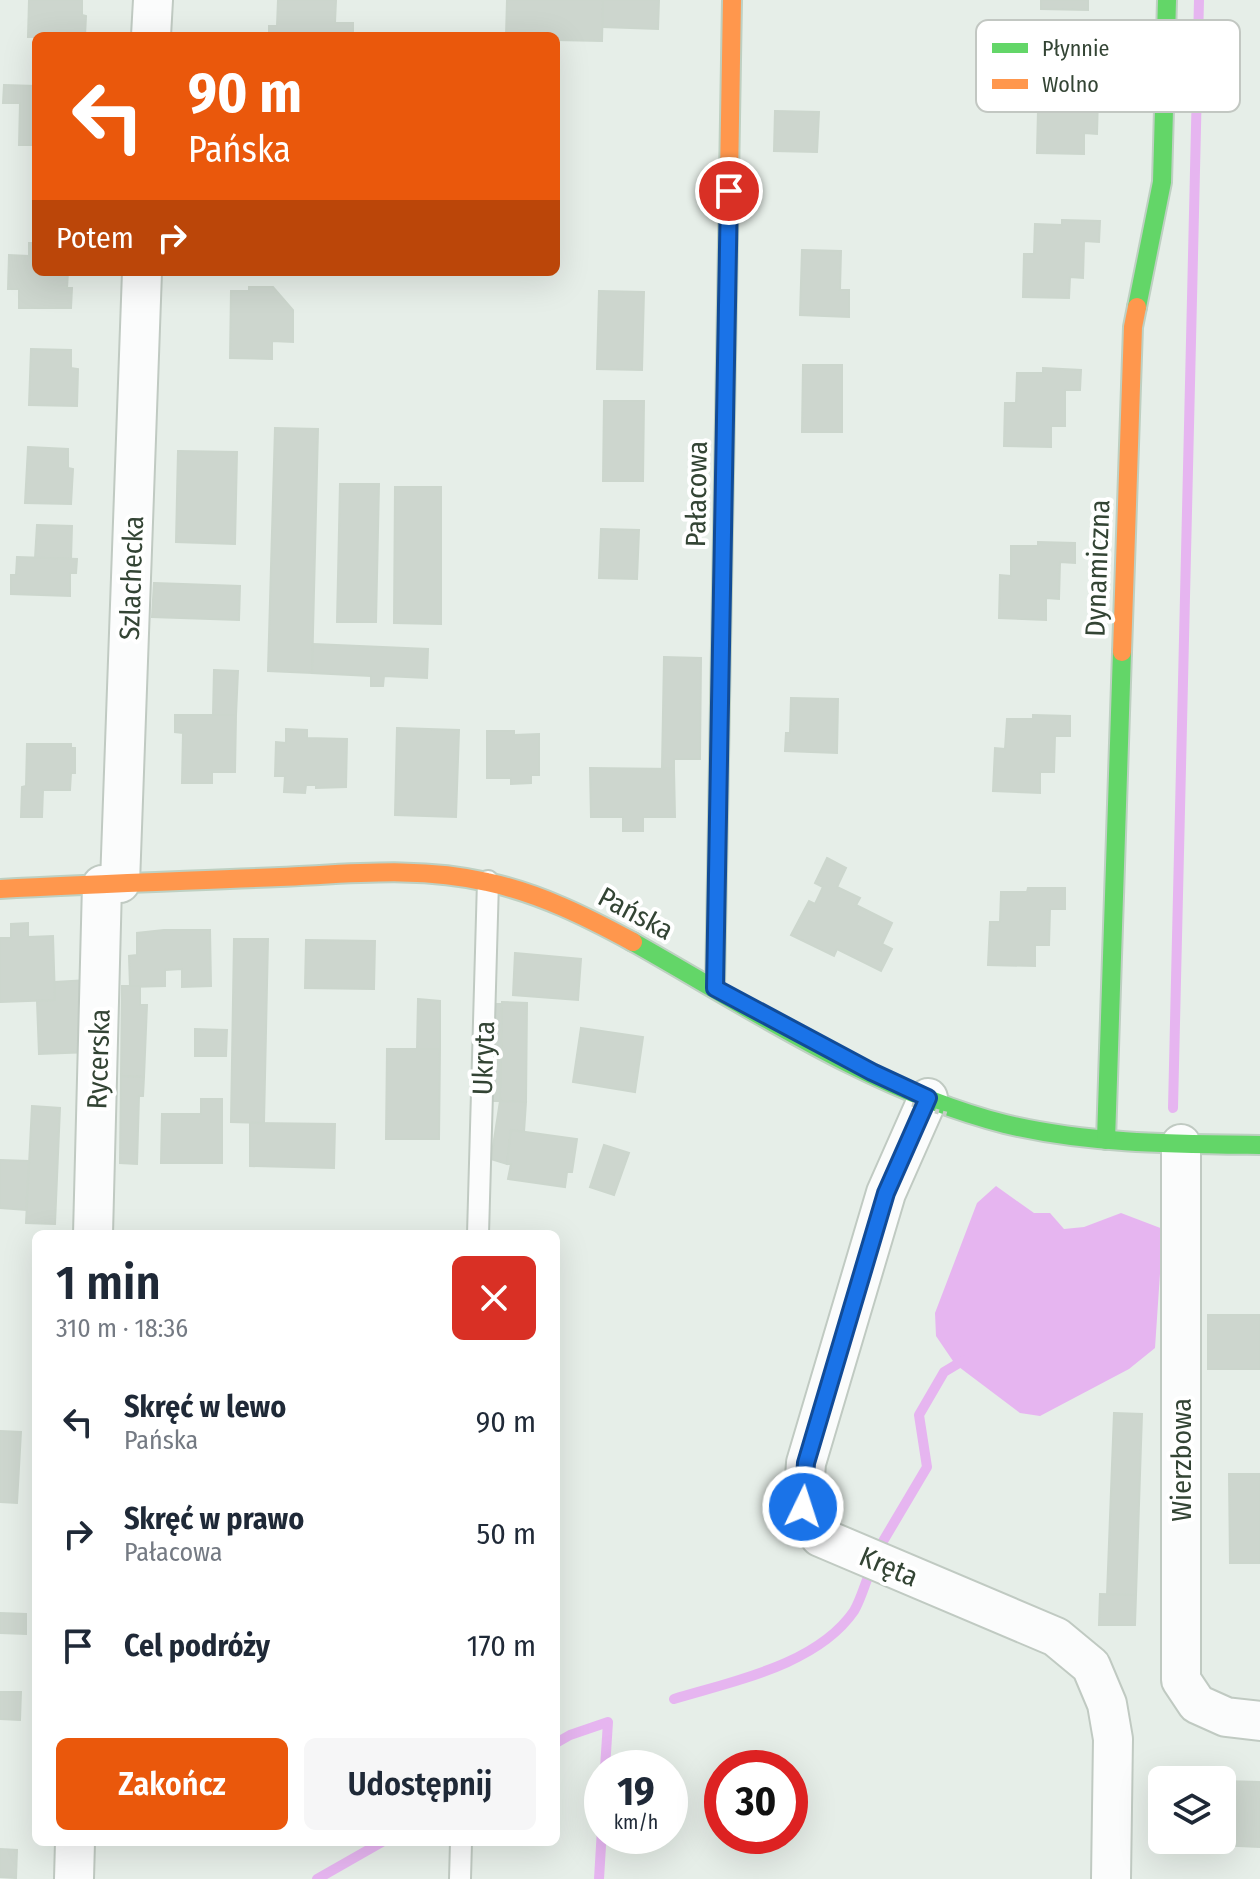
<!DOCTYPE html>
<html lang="pl">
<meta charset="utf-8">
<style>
:root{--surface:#fff;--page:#f6f6f7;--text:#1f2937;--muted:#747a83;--accent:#ea580c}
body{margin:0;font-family:"Fira Sans Condensed",sans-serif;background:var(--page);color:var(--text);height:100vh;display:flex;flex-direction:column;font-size:30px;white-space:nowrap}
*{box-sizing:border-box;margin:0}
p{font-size:26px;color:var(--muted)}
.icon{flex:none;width:44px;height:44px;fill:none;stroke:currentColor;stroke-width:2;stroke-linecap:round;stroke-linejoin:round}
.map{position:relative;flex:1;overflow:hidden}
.side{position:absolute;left:32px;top:1230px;width:528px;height:616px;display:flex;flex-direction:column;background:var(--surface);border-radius:12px;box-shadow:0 8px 32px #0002}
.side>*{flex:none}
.guide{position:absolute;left:32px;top:32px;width:528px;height:244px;border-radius:12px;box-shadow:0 8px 32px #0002;background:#ea580c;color:#fff;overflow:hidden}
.fabs{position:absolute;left:1148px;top:1766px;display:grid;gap:16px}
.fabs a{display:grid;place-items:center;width:88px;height:88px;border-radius:12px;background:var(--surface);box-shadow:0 8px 32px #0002;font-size:40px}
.speed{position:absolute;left:584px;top:1750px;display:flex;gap:16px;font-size:40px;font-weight:700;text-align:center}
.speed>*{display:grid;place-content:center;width:104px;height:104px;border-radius:50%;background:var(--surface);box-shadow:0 8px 32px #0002;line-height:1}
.speed small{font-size:20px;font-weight:400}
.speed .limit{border:12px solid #d22;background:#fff;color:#111}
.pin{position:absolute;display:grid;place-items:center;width:68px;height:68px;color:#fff;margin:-34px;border:4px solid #fff;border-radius:50%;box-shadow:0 2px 8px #0007}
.me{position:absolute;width:88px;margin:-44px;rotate:4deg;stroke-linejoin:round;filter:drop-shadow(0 0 6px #0008)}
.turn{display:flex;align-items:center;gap:28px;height:168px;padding:0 24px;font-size:36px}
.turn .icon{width:104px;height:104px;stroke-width:2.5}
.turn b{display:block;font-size:56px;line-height:68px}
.then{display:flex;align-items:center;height:76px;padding:0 24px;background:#0003;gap:16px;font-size:30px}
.round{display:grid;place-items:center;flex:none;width:84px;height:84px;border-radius:12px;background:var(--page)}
.overview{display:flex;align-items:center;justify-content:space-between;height:136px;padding:0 24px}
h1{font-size:48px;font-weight:600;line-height:60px}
.button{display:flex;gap:16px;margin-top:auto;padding:16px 24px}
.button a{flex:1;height:92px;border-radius:12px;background:var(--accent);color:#fff;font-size:32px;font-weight:600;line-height:92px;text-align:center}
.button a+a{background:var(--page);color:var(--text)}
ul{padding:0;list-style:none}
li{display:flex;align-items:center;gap:24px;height:112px;padding:0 24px}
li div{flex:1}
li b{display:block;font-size:30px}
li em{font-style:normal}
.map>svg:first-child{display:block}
.water{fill:#e6b5f0}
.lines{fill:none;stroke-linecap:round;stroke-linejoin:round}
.stream{stroke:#e6b5f0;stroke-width:10}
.building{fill:#cdd6ce;stroke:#ccd6cd;stroke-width:2}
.lane-casing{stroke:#c0cac2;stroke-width:24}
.street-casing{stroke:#c0cac2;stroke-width:42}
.fast-casing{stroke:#bed0c2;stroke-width:22}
.slow-casing{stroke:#bed0c2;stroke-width:22}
.lane{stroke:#fbfcfc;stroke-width:20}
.street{stroke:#fbfcfc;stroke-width:38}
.fast{stroke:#63d668;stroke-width:18}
.slow{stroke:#ff974d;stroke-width:18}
.path-bridge{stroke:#c6cdc6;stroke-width:5;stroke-dasharray:4 4;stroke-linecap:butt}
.route-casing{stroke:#114b97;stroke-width:20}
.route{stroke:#1a73e8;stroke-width:14}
.labels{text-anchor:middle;stroke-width:8;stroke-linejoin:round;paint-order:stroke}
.street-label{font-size:28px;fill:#334434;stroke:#fff}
.key{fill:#fff;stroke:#c2c7c2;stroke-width:2}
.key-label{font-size:22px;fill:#334434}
</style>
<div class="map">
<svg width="1260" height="1879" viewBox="0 0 1260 1879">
<rect width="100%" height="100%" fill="#e6eee8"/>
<polygon class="water" points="996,1186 1034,1213 1050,1213 1064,1229 1084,1227 1121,1213 1163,1229 1155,1348 1129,1369 1040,1416 1020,1413 955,1364 936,1336 935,1313 977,1203"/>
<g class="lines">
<g class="stream">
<polyline points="1173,1108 1199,0"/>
<polyline points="882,1543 927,1467 919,1415 944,1372 964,1360"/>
<path d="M674,1699C733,1681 817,1665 854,1611C860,1601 864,1587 868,1577"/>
<polyline points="556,1743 570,1735 608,1722 605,1768"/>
<polyline points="317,1879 382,1842"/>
<polyline points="599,1879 602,1829"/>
</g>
</g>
<g class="building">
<polygon points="29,0 82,0 82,15 86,16 85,36 28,37"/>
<polygon points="278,0 336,0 335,23 353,23 353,36 269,36 269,26 277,26"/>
<polygon points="507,0 603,0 602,41 556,40 556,36 506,36"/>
<polygon points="603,0 659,0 658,29 603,27"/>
<polygon points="1041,0 1088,0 1088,10 1041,9"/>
<polygon points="1076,76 1114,78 1113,97 1098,97 1097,134 1084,133 1084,154 1037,153 1038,110 1049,110 1050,80 1076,81"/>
<polygon points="4,85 36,86 36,145 19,145 20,103 3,103"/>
<polygon points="775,111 819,112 817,152 774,151"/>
<polygon points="1062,220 1100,221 1099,242 1084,241 1083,278 1070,277 1069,298 1023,297 1024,254 1034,254 1035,224 1062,225"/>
<polygon points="29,243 36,243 36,272 68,272 67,288 72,288 71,308 19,308 19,289 8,289 9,255 29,256"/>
<polygon points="802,250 841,251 840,290 849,290 849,317 800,315"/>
<polygon points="249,287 273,287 293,310 293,342 272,341 272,359 230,358 231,291 249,291"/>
<polygon points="599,291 644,292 642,370 597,369"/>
<polygon points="31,349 71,350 71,368 78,369 77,406 29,405"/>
<polygon points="803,365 842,365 842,432 802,432"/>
<polygon points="1043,368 1081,370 1080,390 1065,390 1065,426 1051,426 1051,447 1004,446 1005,403 1016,403 1017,373 1043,373"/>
<polygon points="604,401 644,401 643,481 603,481"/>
<polygon points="275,428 318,429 312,673 268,671"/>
<polygon points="28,447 68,449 68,468 73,469 71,504 25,503"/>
<polygon points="178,451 237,452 235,544 176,542"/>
<polygon points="340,484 379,484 376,622 337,622"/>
<polygon points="395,487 441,487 441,624 394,623"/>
<polygon points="37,525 72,526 71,559 35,558"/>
<polygon points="601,529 639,530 637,579 599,578"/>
<polygon points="1038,542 1075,543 1075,563 1060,562 1059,599 1046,598 1046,620 999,618 1000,575 1011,576 1011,546 1038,546"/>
<polygon points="17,557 77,559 76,573 70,573 70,596 11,594 11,575 16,575"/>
<polygon points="154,583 240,586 239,620 152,617"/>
<polygon points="313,644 428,649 427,678 384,676 383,686 371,686 371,676 312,673"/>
<polygon points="664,657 701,658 700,759 674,759 674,769 662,768"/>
<polygon points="214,670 238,671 236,715 213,715"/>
<polygon points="791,698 838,699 837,753 785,751 786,733 790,733"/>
<polygon points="175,715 236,715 235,772 212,772 212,783 182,783 183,733 175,732"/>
<polygon points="1033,715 1070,716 1070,736 1055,736 1054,772 1040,772 1040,793 993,791 995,748 1005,749 1007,719 1033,719"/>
<polygon points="397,728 459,730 456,817 395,815"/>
<polygon points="286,729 307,730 307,738 347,739 346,787 316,788 316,785 306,785 305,793 284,792 285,776 275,776 276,742 286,743"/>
<polygon points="487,731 514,731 514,735 539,734 539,775 531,775 531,783 511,784 511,778 487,778"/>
<polygon points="27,744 71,744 71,748 75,748 75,773 71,773 70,790 43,790 42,817 21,817 22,787 26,786"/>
<polygon points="590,768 674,769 675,817 643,817 643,831 623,831 623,817 591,817"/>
<polygon points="827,858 846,868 837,887 860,898 856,905 892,923 882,944 892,949 881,971 837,949 834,956 791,935 809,901 815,904 823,887 815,883"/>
<polygon points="1028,888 1065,888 1065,909 1050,909 1049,945 1035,945 1035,966 988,965 990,922 1000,922 1001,892 1027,892"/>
<polygon points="28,923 28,937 53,936 55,1000 0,1002 0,938 11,938 11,924"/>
<polygon points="164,930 210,930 211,986 182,987 182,969 165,970 165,986 130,987 129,956 137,955 137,933"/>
<polygon points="234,939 268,939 264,1123 231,1122"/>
<polygon points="306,940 375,941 374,989 305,988"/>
<polygon points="515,953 581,959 578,1000 513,995"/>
<polygon points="88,980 91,1052 39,1054 37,1001 55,1000 55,982"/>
<polygon points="122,986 140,986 140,1005 147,1005 144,1077 121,1076"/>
<polygon points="418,999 440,1001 440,1049 417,1049"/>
<polygon points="502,1002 527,1003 526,1102 500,1101"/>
<polygon points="486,1004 502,1004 500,1101 485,1101"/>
<polygon points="581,1028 643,1037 635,1092 573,1082"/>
<polygon points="195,1029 227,1030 226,1056 195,1056"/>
<polygon points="387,1049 440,1049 439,1139 386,1139"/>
<polygon points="121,1076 144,1077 143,1096 139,1096 137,1164 120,1163"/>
<polygon points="201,1099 222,1099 222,1163 161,1163 162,1114 201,1114"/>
<polygon points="500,1101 526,1102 524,1132 511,1130 507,1164 491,1159"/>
<polygon points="32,1106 60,1108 55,1224 26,1223"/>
<polygon points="250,1123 335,1124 334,1168 250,1166"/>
<polygon points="511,1130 577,1139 572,1172 567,1172 565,1187 508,1179 511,1164 507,1164"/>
<polygon points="604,1145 629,1153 614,1195 590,1187"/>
<polygon points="0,1160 29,1161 26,1210 0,1208"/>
<rect x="1208" y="1315" width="52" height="54"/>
<polygon points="1114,1413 1142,1414 1136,1595 1107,1595"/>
<polygon points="0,1431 21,1432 17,1503 0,1502"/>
<polygon points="1229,1474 1260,1474 1260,1563 1230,1563"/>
<polygon points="1100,1594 1136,1595 1135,1625 1099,1625"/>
<polygon points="0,1613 26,1614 26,1634 0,1633"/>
<polygon points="0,1692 21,1692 20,1720 0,1719"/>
<polygon points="1222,1781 1260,1782 1260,1847 1218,1845 1219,1840 1222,1840"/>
<polygon points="0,1849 17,1850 16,1878 0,1877"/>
</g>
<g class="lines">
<defs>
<g id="lane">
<polyline points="478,1234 488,881"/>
<polyline points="460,1879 461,1842"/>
</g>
<g id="street">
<polyline points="151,36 153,0"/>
<polyline points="120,883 142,272"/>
<polyline points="928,1098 886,1193 806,1463 803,1507 820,1537 1056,1637 1091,1666 1107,1704 1113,1739 1111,1879"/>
<polyline points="1181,1144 1181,1680 1197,1704 1226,1717 1260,1721"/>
<polyline points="93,1234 102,885"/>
<polyline points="74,1879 75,1842"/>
</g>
<g id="fast">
<polyline points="1137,307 1162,182 1167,0"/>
<path d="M633,942C750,1008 874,1091 1005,1124C1088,1144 1175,1144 1260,1145"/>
<polyline points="715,988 725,417"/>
<polyline points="1106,1140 1122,652"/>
</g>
<g id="slow">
<polyline points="725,417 732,0"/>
<polyline points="1122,652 1133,327 1137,307"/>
<path d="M0,889C93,884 187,881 280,877C349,874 419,866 487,882C539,893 587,917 633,942"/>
</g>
</defs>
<use href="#lane" class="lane-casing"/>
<use href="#street" class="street-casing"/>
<use href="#fast" class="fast-casing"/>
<use href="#slow" class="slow-casing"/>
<use href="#lane" class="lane"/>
<use href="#street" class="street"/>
<use href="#fast" class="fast"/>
<use href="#slow" class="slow"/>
<polyline class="path-bridge" points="912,1104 949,1115"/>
</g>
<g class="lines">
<defs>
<polyline id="route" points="729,191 715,988 872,1072 928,1098 886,1193 806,1463 803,1507"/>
</defs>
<use href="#route" class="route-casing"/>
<use href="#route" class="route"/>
</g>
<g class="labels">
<g class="street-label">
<text transform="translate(696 494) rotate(-89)" y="10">Pałacowa</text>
<text transform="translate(1097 568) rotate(-88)" y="10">Dynamiczna</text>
<text transform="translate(131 578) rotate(-88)" y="10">Szlachecka</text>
<text transform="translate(636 913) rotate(28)" y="10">Pańska</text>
<text transform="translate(483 1058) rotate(-88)" y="10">Ukryta</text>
<text transform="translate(98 1059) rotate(-88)" y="10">Rycerska</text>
<text transform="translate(1181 1460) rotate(-90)" y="10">Wierzbowa</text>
<text transform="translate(889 1566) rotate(23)" y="10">Kręta</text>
</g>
</g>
<rect x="976" y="20" width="264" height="92" rx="12" class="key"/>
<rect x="992" y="43" width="36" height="10" fill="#63d668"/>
<rect x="992" y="79" width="36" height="10" fill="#ff974d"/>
<g class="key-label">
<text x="1042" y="56">Płynnie</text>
<text x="1042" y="92">Wolno</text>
</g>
</svg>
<div class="fabs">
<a><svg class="icon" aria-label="layers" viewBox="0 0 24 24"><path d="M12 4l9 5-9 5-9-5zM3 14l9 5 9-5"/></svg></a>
</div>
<div class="speed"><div>19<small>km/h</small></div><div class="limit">30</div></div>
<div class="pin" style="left:729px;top:191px;background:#d93025"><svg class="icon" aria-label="arrive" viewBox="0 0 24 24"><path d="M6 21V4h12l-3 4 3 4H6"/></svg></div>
<svg class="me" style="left:803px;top:1507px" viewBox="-20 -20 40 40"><circle r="17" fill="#1a73e8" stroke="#fff" stroke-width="3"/><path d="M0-11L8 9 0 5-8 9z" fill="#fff"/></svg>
<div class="guide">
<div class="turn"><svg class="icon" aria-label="left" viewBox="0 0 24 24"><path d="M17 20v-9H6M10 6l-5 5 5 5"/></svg><div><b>90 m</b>Pańska</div></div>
<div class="then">Potem<svg class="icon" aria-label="right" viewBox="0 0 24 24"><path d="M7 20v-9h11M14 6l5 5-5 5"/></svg></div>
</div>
<section class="side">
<div class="overview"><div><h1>1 min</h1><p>310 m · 18:36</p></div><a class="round" style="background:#d93025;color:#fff"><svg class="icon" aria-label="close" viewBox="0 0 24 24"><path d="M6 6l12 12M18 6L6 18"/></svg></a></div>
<ul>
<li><svg class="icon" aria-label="left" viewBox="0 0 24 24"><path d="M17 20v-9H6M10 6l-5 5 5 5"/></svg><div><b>Skręć w lewo</b><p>Pańska</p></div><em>90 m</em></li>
<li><svg class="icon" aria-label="right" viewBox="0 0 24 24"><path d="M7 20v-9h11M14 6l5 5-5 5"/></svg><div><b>Skręć w prawo</b><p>Pałacowa</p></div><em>50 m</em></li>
<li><svg class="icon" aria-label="arrive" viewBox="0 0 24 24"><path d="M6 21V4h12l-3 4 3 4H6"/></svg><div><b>Cel podróży</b></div><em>170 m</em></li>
</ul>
<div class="button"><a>Zakończ</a><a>Udostępnij</a></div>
</section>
</div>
